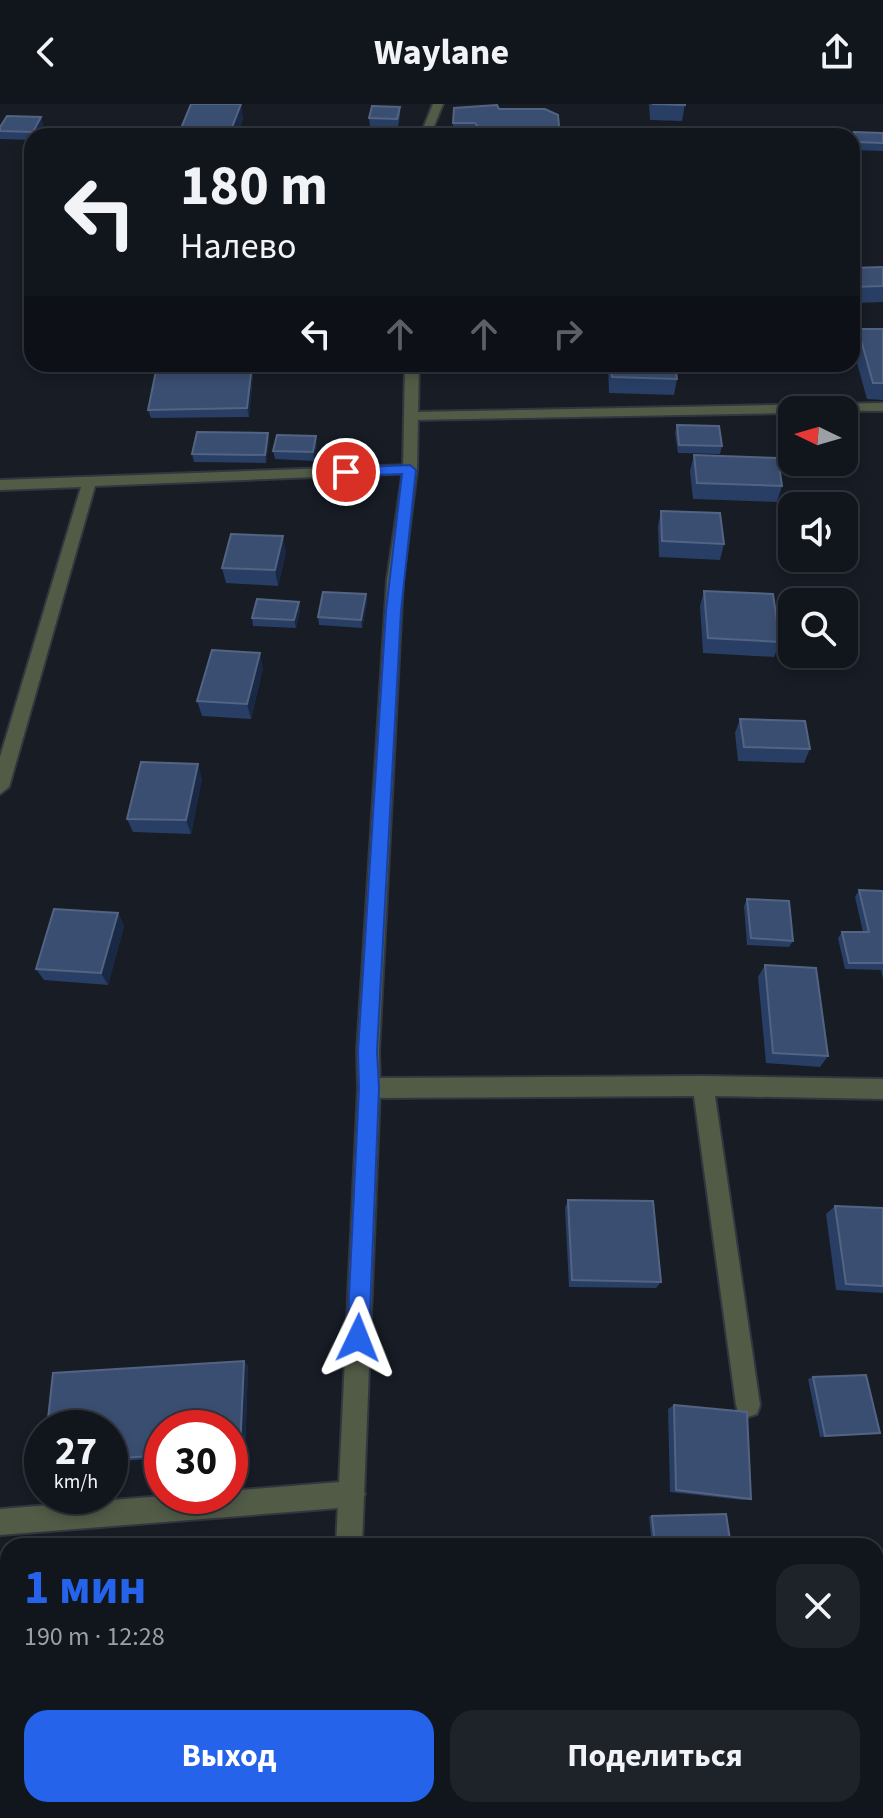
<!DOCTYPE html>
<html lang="ru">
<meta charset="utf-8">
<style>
:root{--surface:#11151c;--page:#1e2229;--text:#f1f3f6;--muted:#9c9fa3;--line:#30343b;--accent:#2563eb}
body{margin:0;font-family:"Source Sans 3",sans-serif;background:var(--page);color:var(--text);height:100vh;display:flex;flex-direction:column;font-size:30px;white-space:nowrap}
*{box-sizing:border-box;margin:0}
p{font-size:26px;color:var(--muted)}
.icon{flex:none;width:44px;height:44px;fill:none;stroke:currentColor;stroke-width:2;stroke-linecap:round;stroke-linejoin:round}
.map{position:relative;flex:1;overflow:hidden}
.details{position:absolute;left:0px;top:1434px;width:884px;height:280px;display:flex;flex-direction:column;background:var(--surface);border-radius:24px 24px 0 0;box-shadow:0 4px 12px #0003,0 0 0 2px var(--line)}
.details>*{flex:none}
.hud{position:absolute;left:24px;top:24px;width:836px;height:244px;border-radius:24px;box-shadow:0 4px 12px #0003,0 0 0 2px var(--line);background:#11151c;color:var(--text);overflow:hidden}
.needle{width:52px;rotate:275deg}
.fabs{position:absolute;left:778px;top:292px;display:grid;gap:16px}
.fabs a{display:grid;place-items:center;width:80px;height:80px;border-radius:16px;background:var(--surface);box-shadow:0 4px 12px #0003,0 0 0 2px var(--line);font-size:40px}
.speed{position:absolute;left:24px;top:1306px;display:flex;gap:16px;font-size:40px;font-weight:700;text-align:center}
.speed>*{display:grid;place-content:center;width:104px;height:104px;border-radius:50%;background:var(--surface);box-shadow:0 4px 12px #0003,0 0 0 2px var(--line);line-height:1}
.speed small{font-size:20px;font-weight:400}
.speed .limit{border:12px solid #d22;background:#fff;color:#111}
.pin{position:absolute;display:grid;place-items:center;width:68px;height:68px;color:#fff;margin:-34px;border:4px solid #fff;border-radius:50%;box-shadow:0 2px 8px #0007}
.me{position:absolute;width:88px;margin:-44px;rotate:2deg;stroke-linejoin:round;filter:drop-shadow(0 0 6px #0008)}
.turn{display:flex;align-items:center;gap:28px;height:168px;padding:0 24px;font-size:36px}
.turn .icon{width:104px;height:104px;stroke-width:2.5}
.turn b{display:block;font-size:56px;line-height:68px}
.lanes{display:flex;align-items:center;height:76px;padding:0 24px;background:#0003;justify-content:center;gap:40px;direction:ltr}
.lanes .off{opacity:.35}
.round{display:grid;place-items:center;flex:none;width:84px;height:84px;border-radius:24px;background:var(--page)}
.head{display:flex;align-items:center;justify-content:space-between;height:136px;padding:0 24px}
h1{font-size:48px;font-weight:700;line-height:60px;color:var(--accent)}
.primary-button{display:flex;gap:16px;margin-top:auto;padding:16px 24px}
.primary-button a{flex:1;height:92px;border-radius:24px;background:var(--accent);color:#fff;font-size:32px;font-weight:700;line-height:92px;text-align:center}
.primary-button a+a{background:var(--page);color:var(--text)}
header{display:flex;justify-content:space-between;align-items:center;height:104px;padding:0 24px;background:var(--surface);font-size:36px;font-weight:700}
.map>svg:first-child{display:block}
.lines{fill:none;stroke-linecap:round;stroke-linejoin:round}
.service-casing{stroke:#31363f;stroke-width:4}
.minor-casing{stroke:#31363f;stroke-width:4}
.service{fill:#515b46;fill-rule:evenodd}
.minor{fill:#515b46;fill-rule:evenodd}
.wall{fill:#283e64}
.shaded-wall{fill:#192945}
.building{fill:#3a4e71;stroke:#526482;stroke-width:2}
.route{fill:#2563eb;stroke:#184099;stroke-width:2}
</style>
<header><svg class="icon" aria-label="back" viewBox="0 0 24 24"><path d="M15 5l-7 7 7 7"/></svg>Waylane<svg class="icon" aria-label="share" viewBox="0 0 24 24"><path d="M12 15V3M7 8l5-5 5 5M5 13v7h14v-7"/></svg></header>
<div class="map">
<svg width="883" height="1714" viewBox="0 0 883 1714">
<rect width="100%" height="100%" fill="#171c25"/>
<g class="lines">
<defs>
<g id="service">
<polygon points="883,299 883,307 792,306 792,309 412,316 405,312 412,308"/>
<polygon points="410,361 417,366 415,369 95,382 9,683 0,690 0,653 81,383 0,386 0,376"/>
<polygon points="703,972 883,975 883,995 715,992 760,1301 757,1310 748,1313 739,1310 736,1301 694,992 369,994 361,991 358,984 361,977 369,974"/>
<polygon points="352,1377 361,1381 365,1390 361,1399 352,1403 0,1431 0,1405 163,1392 230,1392 230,1387"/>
</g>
<g id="minor">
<polygon points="433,0 443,0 430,32 420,32"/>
<polygon points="405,260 419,260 417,366 403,476 379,947 380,984 362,1442 336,1442 358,984 357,947 387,476 403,366"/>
<polygon points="323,1706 353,1706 352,1714 322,1714"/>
</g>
</defs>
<use href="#service" class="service-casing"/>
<use href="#minor" class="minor-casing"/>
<use href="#service" class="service"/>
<use href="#minor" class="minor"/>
</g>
<g class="wall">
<polygon points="649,0 685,0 682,17 650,16"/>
<polygon points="400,3 400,11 398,23 370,22 369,14"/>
<polygon points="499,5 559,22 559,32 453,32 453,19"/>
<polygon points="41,13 43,21 37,32 32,32 32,36 0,35 0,23"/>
<polygon points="243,14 237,32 180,32 179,29"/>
<polygon points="854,28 883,29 883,47 854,46 852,36"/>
<polygon points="883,163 883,198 852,199 852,164"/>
<polygon points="858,225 883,225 883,296 867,295 852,241"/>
<polygon points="608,260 675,260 677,275 674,291 609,289"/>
<polygon points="253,269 249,313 151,314 148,306"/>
<polygon points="677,321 722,342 720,350 678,349 675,329"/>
<polygon points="269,337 266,359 194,358 192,350"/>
<polygon points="317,341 314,357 275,355 273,347"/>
<polygon points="694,351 782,382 777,398 693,395 690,367"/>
<polygon points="661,407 724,440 720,456 659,453 658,422"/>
<polygon points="286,448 278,482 226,479 222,464"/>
<polygon points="704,487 780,538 774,553 703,549 700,502"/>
<polygon points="366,490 367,498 362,524 319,521 318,513"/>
<polygon points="300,506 296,524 253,522 252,514"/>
<polygon points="263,564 251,615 202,612 197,597"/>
<polygon points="740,615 810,645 804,659 738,657 735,629"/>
<polygon points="202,674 191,730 133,728 127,715"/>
<polygon points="859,786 883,787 883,875 881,866 845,865 838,834 842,828 863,828 855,793"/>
<polygon points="747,795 793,837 789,843 747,841 744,802"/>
<polygon points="118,809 124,822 108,881 44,876 36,865"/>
<polygon points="765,861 828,952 820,963 766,959 758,873"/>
<polygon points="568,1096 661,1178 656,1184 569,1183 565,1104"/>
<polygon points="835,1102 883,1104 883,1189 836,1186 826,1110"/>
<polygon points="244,1257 248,1262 245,1349 230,1350 230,1324 162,1324 162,1354 110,1358 110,1324"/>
<polygon points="813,1273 880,1329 874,1330 820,1333 808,1275"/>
<polygon points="674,1301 751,1395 743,1396 670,1388 668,1305"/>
<polygon points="649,1412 652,1412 731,1442 652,1442"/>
</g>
<g class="shaded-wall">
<polygon points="241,0 243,14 237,32 229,32"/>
<polygon points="41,13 43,21 37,32 34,32 33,28"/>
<polygon points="559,22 559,32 549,32 549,29"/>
<polygon points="252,261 253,269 249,313 247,304"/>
<polygon points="268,329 269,337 266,359 265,351"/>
<polygon points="316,332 317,341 314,357 313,348"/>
<polygon points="283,432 286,448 278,482 275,466"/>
<polygon points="366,490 367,498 362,524 361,516"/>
<polygon points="299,498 300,506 296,524 294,516"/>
<polygon points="260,549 263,564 251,615 247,600"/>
<polygon points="198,660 202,674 191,730 186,716"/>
<polygon points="118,809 124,822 108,881 101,869"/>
<polygon points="244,1257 248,1262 245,1349 240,1346"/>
</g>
<g class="building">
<polygon points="191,0 241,0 229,31 179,29"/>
<polygon points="652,0 685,0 685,1"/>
<polygon points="497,1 499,5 545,5 558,11 559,22 549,29 509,30 479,24 475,19 453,19 454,4"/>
<polygon points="372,2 400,3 397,15 369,14"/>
<polygon points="7,12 41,13 33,28 0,27 0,23"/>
<polygon points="854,28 883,29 883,39 857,38"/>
<polygon points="883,163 883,182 852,183 852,164"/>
<polygon points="858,225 883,225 883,279 873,279"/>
<polygon points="611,260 675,260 677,275 612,273"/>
<polygon points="252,261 247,304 148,306 157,262"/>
<polygon points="677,321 719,322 722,342 679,341"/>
<polygon points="197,328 268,329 265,351 192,350"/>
<polygon points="277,331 316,332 313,348 273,347"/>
<polygon points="694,351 778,354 782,382 697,379"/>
<polygon points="661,407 720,409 724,440 662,437"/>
<polygon points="231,430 283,432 275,466 222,464"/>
<polygon points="704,487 773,490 780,538 708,534"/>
<polygon points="323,488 366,490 361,516 318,513"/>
<polygon points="257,495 299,498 294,516 252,514"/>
<polygon points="212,546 260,549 247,600 197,597"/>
<polygon points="740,615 805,617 810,645 744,643"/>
<polygon points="141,658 198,660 186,716 127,715"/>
<polygon points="859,786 883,787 883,859 849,859 842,828 869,828"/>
<polygon points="747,795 789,797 793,837 751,834"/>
<polygon points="54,805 118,809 101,869 36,865"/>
<polygon points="765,861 816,864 828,952 773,949"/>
<polygon points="568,1096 653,1097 661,1178 572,1176"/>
<polygon points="835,1102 883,1104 883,1182 846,1180"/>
<polygon points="244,1257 240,1346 230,1347 230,1324 162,1324 162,1351 110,1355 110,1324 47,1324 53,1269"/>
<polygon points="866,1271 880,1329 825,1332 813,1273"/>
<polygon points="674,1301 747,1308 751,1395 676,1386"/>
<polygon points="726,1410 731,1442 655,1442 652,1412"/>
<polygon points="883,1448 883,1564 876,1565 876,1449"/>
<rect x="470" y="1706" width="204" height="8"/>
</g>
<polygon class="route" points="410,361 416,366 401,507 377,947 379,984 369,1234 366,1242 358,1245 350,1242 347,1234 359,984 358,947 386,507 402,370 346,372 339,368 346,364"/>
</svg>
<div class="fabs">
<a><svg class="needle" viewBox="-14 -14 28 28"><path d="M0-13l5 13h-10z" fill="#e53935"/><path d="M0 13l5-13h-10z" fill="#9c9fa3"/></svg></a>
<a><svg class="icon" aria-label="sound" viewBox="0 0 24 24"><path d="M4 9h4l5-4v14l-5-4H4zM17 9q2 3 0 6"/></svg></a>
<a><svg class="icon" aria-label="search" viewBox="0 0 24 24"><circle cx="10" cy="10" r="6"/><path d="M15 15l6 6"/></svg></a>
</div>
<div class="speed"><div>27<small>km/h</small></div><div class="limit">30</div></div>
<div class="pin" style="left:346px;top:368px;background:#d93025"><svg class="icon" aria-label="arrive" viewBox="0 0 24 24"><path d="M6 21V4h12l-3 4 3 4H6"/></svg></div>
<svg class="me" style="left:358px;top:1234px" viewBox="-20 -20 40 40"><path d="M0-17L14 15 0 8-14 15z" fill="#2563eb" stroke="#fff" stroke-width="4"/></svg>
<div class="hud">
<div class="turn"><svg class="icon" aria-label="left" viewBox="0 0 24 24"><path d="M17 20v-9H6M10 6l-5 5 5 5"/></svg><div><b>180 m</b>Налево</div></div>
<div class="lanes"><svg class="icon" aria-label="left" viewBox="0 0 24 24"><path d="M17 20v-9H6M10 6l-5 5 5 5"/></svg><svg class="icon off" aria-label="ahead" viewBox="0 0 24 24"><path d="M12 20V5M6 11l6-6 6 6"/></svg><svg class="icon off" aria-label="ahead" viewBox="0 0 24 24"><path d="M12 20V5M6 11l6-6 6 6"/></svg><svg class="icon off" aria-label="right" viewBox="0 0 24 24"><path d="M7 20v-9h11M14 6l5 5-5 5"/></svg></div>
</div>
<section class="details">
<div class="head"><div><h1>1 мин</h1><p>190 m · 12:28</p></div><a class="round"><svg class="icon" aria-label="close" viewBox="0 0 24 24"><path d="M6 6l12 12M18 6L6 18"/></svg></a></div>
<div class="primary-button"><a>Выход</a><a>Поделиться</a></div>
</section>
</div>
